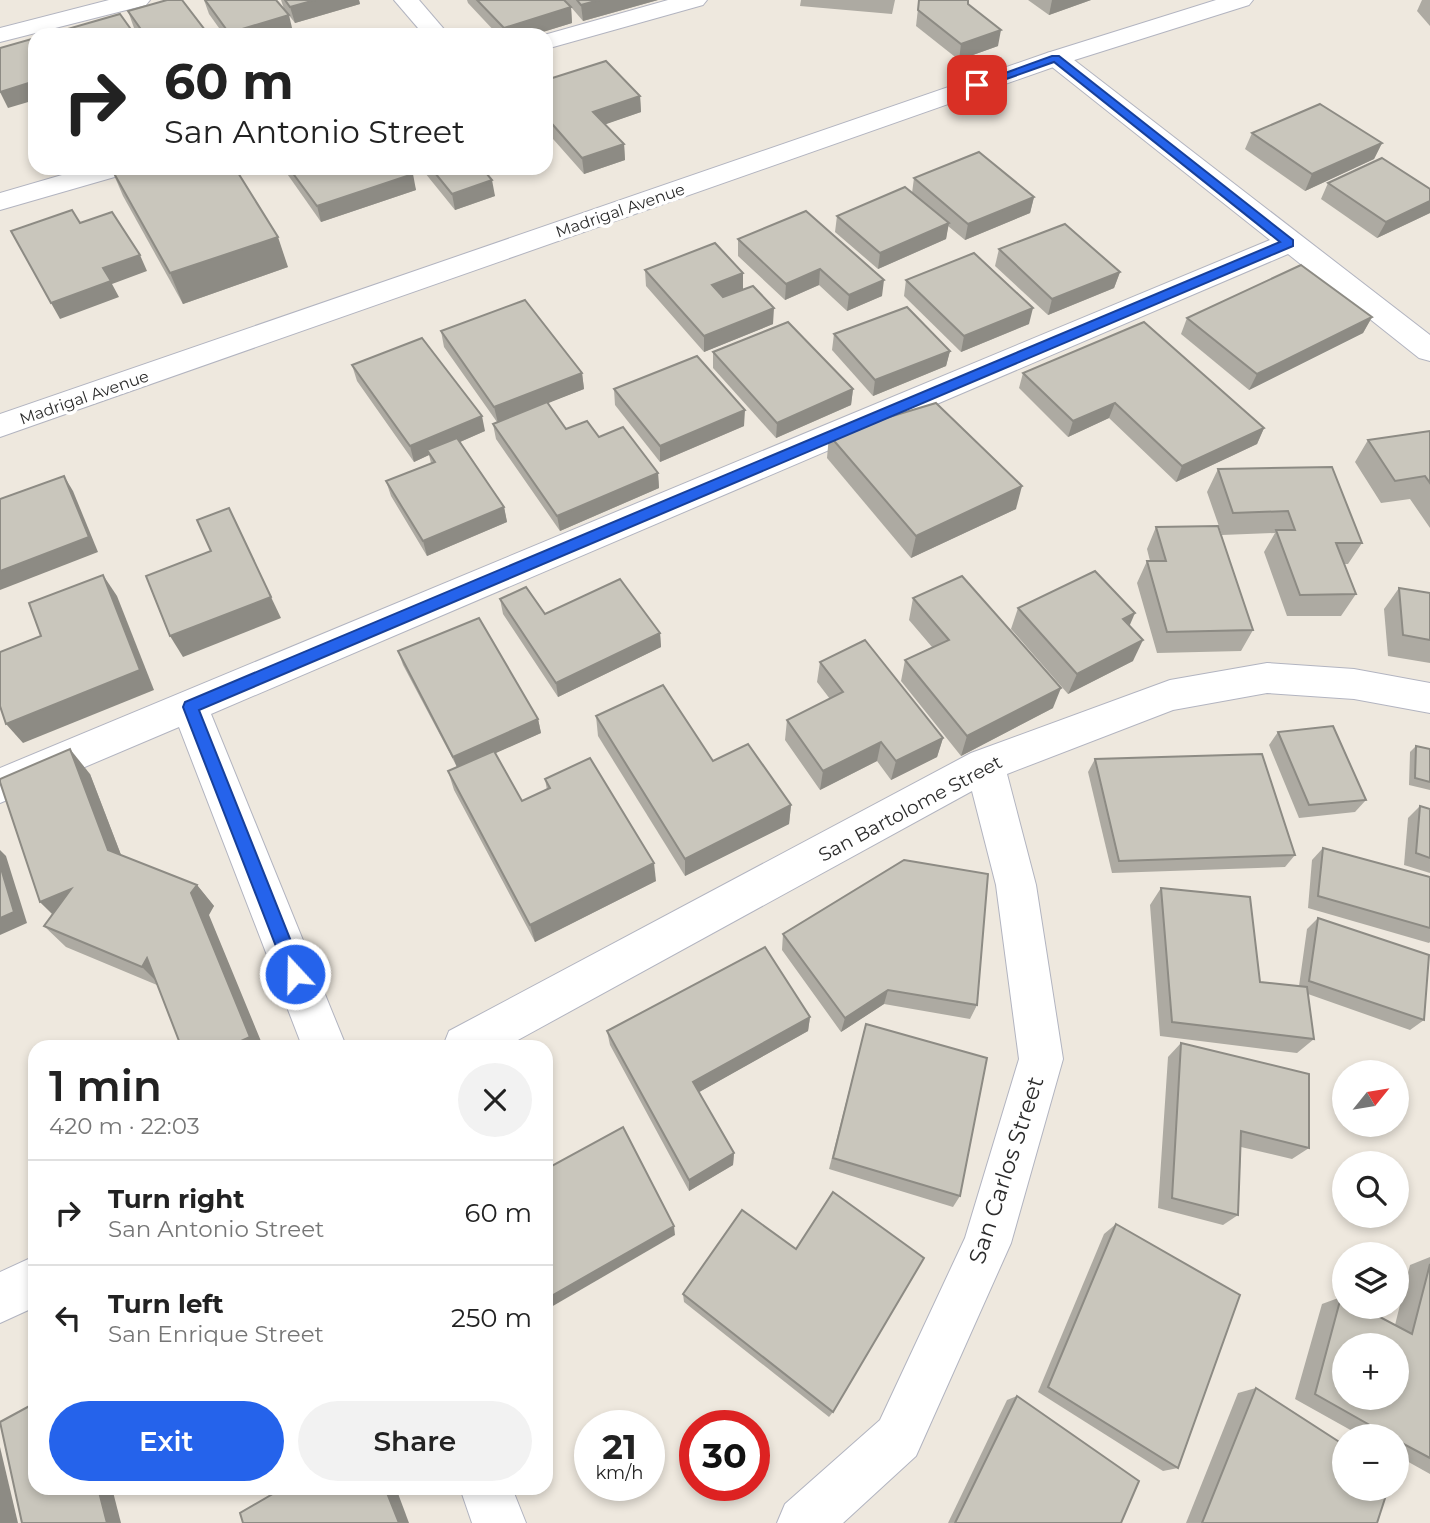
<!DOCTYPE html>
<meta charset="utf-8">
<style>
:root{--surface:#fff;--page:#f2f2f2;--text:#222;--muted:#767676;--line:#e0e0e0;--accent:#2563eb}
body{margin:0;font-family:Montserrat,sans-serif;background:var(--page);color:var(--text);height:100vh;display:flex;flex-direction:column;font-size:26px;white-space:nowrap}
*{box-sizing:border-box;margin:0}
p{font-size:23px;color:var(--muted)}
.icon{flex:none;width:38px;height:38px;fill:none;stroke:currentColor;stroke-width:2;stroke-linecap:round;stroke-linejoin:round}
.map{position:relative;flex:1;overflow:hidden}
.details{position:absolute;left:28px;top:1040px;width:525px;height:455px;display:flex;flex-direction:column;background:var(--surface);border-radius:21px;box-shadow:0 4px 10px #0003}
.details>*{flex:none}
.guide{position:absolute;left:28px;top:28px;width:525px;height:147px;border-radius:21px;box-shadow:0 4px 10px #0003;background:#fff;color:var(--text);overflow:hidden}
.needle{width:46px;rotate:60deg}
.tools{position:absolute;left:1332px;top:1060px;display:grid;gap:14px}
.tools a{display:grid;place-items:center;width:77px;height:77px;border-radius:50%;background:var(--surface);box-shadow:0 4px 10px #0003;font-size:35px}
.speed{position:absolute;left:574px;top:1410px;display:flex;gap:14px;font-size:35px;font-weight:700;text-align:center}
.speed>*{display:grid;place-content:center;width:91px;height:91px;border-radius:50%;background:var(--surface);box-shadow:0 4px 10px #0003;line-height:1}
.speed small{font-size:18px;font-weight:400}
.speed .limit{border:10px solid #d22;background:#fff;color:#111}
.pin{position:absolute;display:grid;place-items:center;width:60px;height:60px;color:#fff;margin:-30px;border-radius:14px;box-shadow:0 4px 10px #0006}
.me{position:absolute;width:77px;margin:-38px;rotate:339deg;stroke-linejoin:round;filter:drop-shadow(0 0 5px #0008)}
.turn{display:flex;align-items:center;gap:24px;height:147px;padding:0 21px;font-size:32px}
.turn .icon{width:91px;height:91px;stroke-width:2.5}
.turn b{display:block;font-size:49px;line-height:60px}
.round{display:grid;place-items:center;flex:none;width:74px;height:74px;border-radius:37px;background:var(--page)}
.headline{display:flex;align-items:center;justify-content:space-between;height:119px;padding:0 21px}
h1{font-size:42px;font-weight:600;line-height:52px}
.primary-button{display:flex;gap:14px;margin-top:auto;padding:14px 21px}
.primary-button a{flex:1;height:80px;border-radius:42px;background:var(--accent);color:#fff;font-size:28px;font-weight:600;line-height:80px;text-align:center}
.primary-button a+a{background:var(--page);color:var(--text)}
ul{padding:0;list-style:none}
li{display:flex;align-items:center;gap:21px;height:105px;padding:0 21px;border-top:2px solid var(--line)}
li div{flex:1}
li b{display:block;font-size:26px}
li em{font-style:normal}
.map>svg:first-child{display:block}
.lines{fill:none;stroke-linecap:round;stroke-linejoin:round}
.minor-casing{stroke:#b2b4c0;stroke-width:2}
.tertiary-casing{stroke:#b2b4c0;stroke-width:2}
.minor{fill:#fff;fill-rule:evenodd}
.tertiary{fill:#fff;fill-rule:evenodd}
.wall{fill:#adaaa2}
.shaded-wall{fill:#8d8b84}
.building{fill:#c9c6bc;stroke:#8d8b84;stroke-width:2;fill-rule:evenodd}
.route{fill:#2563eb;stroke:#184099;stroke-width:2}
.labels{text-anchor:middle;stroke-width:7;stroke-linejoin:round;paint-order:stroke}
.far-street-label{font-size:16px;fill:#2c2c2c;stroke:#fff}
.street-label{font-size:19px;fill:#2c2c2c;stroke:#fff}
.near-street-label{font-size:23px;fill:#2c2c2c;stroke:#fff}
</style>
<div class="map">
<svg width="1430" height="1523" viewBox="0 0 1430 1523">
<rect width="100%" height="100%" fill="#eee8de"/>
<g class="lines">
<defs>
<g id="minor">
<polygon points="109,0 150,0 146,5 0,42 0,28"/>
<polygon points="394,0 419,0 449,35 424,35"/>
<polygon points="668,0 707,0 703,5 546,49 546,35 544,35"/>
<polygon points="1056,51 1065,53 1430,335 1430,361 1419,358 1288,254 211,714 346,1046 302,1046 179,727 0,803 0,768 1270,240 1047,63 1044,58 1047,53"/>
<polygon points="86,168 129,168 125,174 0,210 0,193"/>
<polygon points="1267,663 1354,669 1430,683 1430,713 1354,699 1267,693 1173,710 1007,774 1036,885 1063,1059 1011,1243 916,1456 843,1523 777,1523 785,1504 880,1420 965,1238 1019,1059 996,885 972,791 507,1046 443,1046 449,1031 971,753 1170,680"/>
<polygon points="35,1256 35,1307 0,1323 0,1272"/>
<polygon points="460,1488 512,1488 526,1523 472,1523"/>
</g>
<polygon id="tertiary" points="1216,0 1253,0 1249,5 1065,63 0,437 0,414 1047,53"/>
</defs>
<use href="#minor" class="minor-casing"/>
<use href="#tertiary" class="tertiary-casing"/>
<use href="#minor" class="minor"/>
<use href="#tertiary" class="tertiary"/>
</g>
<g class="wall">
<polygon points="204,0 276,0 293,32 281,35 224,35 209,14"/>
<polygon points="281,0 359,0 360,4 295,23 284,9"/>
<polygon points="467,0 658,0 583,21 571,7 572,23 533,35 498,35 468,3"/>
<polygon points="801,0 895,0 892,14 800,6"/>
<polygon points="919,0 968,4 998,46 959,60 916,26"/>
<polygon points="1028,0 1091,0 1049,15"/>
<polygon points="1422,0 1430,0 1430,26 1417,11"/>
<polygon points="128,11 208,34 209,35 139,35 134,28"/>
<polygon points="546,80 640,96 641,112 605,124 624,144 625,160 584,174 546,131"/>
<polygon points="1252,133 1382,143 1374,159 1305,191 1245,149"/>
<polygon points="111,168 288,267 183,304 123,196"/>
<polygon points="283,168 408,168 416,190 321,222"/>
<polygon points="421,168 482,168 495,196 455,210"/>
<polygon points="914,178 1034,197 1030,213 965,240 948,226 946,239 878,269 835,232 837,216 912,193"/>
<polygon points="1328,183 1430,189 1430,213 1377,238 1321,199"/>
<polygon points="806,211 882,296 847,311 819,285 785,300 738,256 738,239"/>
<polygon points="999,249 1120,272 1114,288 1048,315 995,266"/>
<polygon points="645,270 743,289 723,297 773,324 704,352 646,286"/>
<polygon points="906,280 1029,324 961,352 904,296"/>
<polygon points="1372,317 1363,333 1249,390 1181,334 1187,318"/>
<polygon points="441,331 582,373 584,389 547,403 566,429 599,437 658,473 659,488 560,531 496,439 493,424 497,422 444,347"/>
<polygon points="834,334 950,351 946,366 873,396 832,350"/>
<polygon points="713,352 853,389 851,405 776,438 713,368"/>
<polygon points="352,365 485,431 460,442 504,507 507,522 427,556 391,496 386,481 431,463 429,455 414,462 357,381"/>
<polygon points="1023,373 1264,428 1257,444 1176,482 1109,418 1068,437 1019,388"/>
<polygon points="614,389 744,426 660,462 615,405"/>
<polygon points="1430,431 1430,528 1410,499 1381,503 1355,462 1368,440"/>
<polygon points="829,435 1016,509 911,558 827,458"/>
<polygon points="1218,469 1362,543 1348,564 1344,564 1356,594 1341,616 1287,616 1264,552 1275,533 1222,535 1207,492"/>
<polygon points="1156,527 1253,630 1241,651 1157,653 1137,583 1147,561 1150,561 1147,549"/>
<polygon points="1399,588 1430,593 1430,663 1388,656 1384,609"/>
<polygon points="913,598 1053,708 961,756 901,681 905,660 932,647 909,620"/>
<polygon points="500,599 545,614 660,633 661,647 558,697 503,614"/>
<polygon points="1018,608 1129,626 1133,661 1068,694 1011,629"/>
<polygon points="398,651 538,719 541,733 495,753 522,801 547,790 545,779 656,881 535,942 454,790 448,771 457,767 403,665"/>
<polygon points="820,662 943,738 937,757 891,780 877,761 820,790 785,740 787,720 830,699 817,682"/>
<polygon points="596,716 791,805 789,824 685,876 598,736"/>
<polygon points="1278,732 1366,800 1355,812 1299,818 1269,745"/>
<polygon points="1416,746 1430,749 1430,790 1409,785 1410,752"/>
<polygon points="1095,759 1295,855 1285,867 1112,873 1088,772"/>
<polygon points="90,774 121,855 197,885 214,906 157,985 66,947 44,926 52,914 40,902"/>
<polygon points="1420,806 1430,809 1430,873 1404,865 1408,818"/>
<polygon points="1323,848 1430,877 1430,942 1429,943 1308,908 1312,860"/>
<polygon points="1161,888 1260,982 1299,986 1307,929 1318,918 1424,1020 1410,1030 1308,994 1314,1039 1297,1053 1160,1036 1150,905"/>
<polygon points="783,934 977,1005 970,1019 884,1004 841,1032 782,950"/>
<polygon points="810,1017 808,1031 699,1092 734,1153 733,1165 689,1191 610,1045 607,1031"/>
<polygon points="866,1024 960,1196 953,1207 829,1169"/>
<polygon points="1181,1043 1309,1148 1292,1159 1241,1147 1238,1215 1223,1225 1158,1208 1168,1057"/>
<polygon points="1116,1224 1178,1468 1163,1471 1038,1392 1104,1234"/>
<polygon points="1430,1257 1430,1474 1396,1455 1396,1437 1363,1437 1295,1399 1322,1304 1341,1297 1395,1325 1410,1265"/>
<polygon points="683,1294 833,1412 829,1417 684,1302"/>
<polygon points="1256,1388 1377,1523 1186,1523 1238,1393"/>
<polygon points="1017,1396 1121,1523 948,1523 1007,1400"/>
</g>
<g class="shaded-wall">
<polygon points="315,0 359,0 360,4 295,23 290,7"/>
<polygon points="599,0 658,0 583,21 581,5"/>
<polygon points="1052,0 1091,0 1049,15"/>
<polygon points="571,7 572,23 533,35 505,35 504,28"/>
<polygon points="289,15 293,32 281,35 230,35 229,33"/>
<polygon points="1001,30 998,46 959,60 961,44"/>
<polygon points="35,81 35,100 8,108 0,92"/>
<polygon points="640,96 641,112 595,128 593,112"/>
<polygon points="1382,143 1374,159 1305,191 1312,174"/>
<polygon points="624,144 625,160 584,174 582,158"/>
<polygon points="413,174 416,190 321,222 317,206"/>
<polygon points="492,180 495,196 455,210 452,194"/>
<polygon points="1034,197 1030,213 965,240 968,224"/>
<polygon points="1430,201 1430,213 1377,238 1386,222"/>
<polygon points="949,223 946,239 878,269 880,253"/>
<polygon points="278,237 288,267 183,304 170,273"/>
<polygon points="140,255 147,271 112,284 119,297 60,319 51,303 103,268"/>
<polygon points="820,269 819,285 785,300 786,284"/>
<polygon points="1120,272 1114,288 1048,315 1052,299"/>
<polygon points="743,273 743,289 712,301 712,285"/>
<polygon points="884,280 882,296 847,311 849,295"/>
<polygon points="774,308 773,324 704,352 704,336"/>
<polygon points="1033,308 1029,324 961,352 964,336"/>
<polygon points="1372,317 1363,333 1249,390 1257,374"/>
<polygon points="950,351 946,366 873,396 875,380"/>
<polygon points="582,373 584,389 498,423 494,407"/>
<polygon points="853,389 851,405 776,438 777,423"/>
<polygon points="1115,403 1109,418 1068,437 1073,421"/>
<polygon points="745,410 744,426 660,462 660,446"/>
<polygon points="482,416 485,431 430,455 427,450 429,455 414,462 410,446"/>
<polygon points="1264,428 1257,444 1176,482 1182,466"/>
<polygon points="658,473 659,488 560,531 557,516"/>
<polygon points="64,476 73,491 98,552 0,590 0,571"/>
<polygon points="1022,486 1016,509 911,558 916,536"/>
<polygon points="504,507 507,522 427,556 423,541"/>
<polygon points="103,575 117,596 154,690 23,743 6,724"/>
<polygon points="271,597 281,618 183,657 170,636"/>
<polygon points="1135,613 1126,634 1123,619"/>
<polygon points="660,633 661,647 558,697 556,683"/>
<polygon points="1143,640 1133,661 1068,694 1077,674"/>
<polygon points="1061,688 1053,708 961,756 967,736"/>
<polygon points="538,719 541,733 458,770 453,757"/>
<polygon points="943,738 937,757 891,780 896,761"/>
<polygon points="881,742 877,761 820,790 823,771"/>
<polygon points="70,749 90,774 128,873 108,850"/>
<polygon points="791,805 789,824 685,876 685,859"/>
<polygon points="0,850 6,856 27,923 0,935"/>
<polygon points="654,863 656,881 535,942 530,925"/>
<polygon points="197,885 214,906 209,915 263,1046 230,1046 191,893"/>
<polygon points="71,889 63,924 40,902"/>
<polygon points="147,958 161,986 142,967"/>
<polygon points="888,990 884,1004 841,1032 845,1018"/>
<polygon points="810,1017 808,1031 694,1095 693,1082"/>
<polygon points="734,1153 733,1165 689,1191 689,1180"/>
<polygon points="674,1226 675,1235 546,1310 546,1299"/>
<polygon points="0,1447 18,1523 0,1523"/>
<polygon points="98,1488 112,1488 121,1523 107,1523"/>
<polygon points="385,1488 396,1488 409,1523 399,1523"/>
</g>
<g class="building">
<polygon points="167,0 182,0 208,34 204,35 145,35 128,11"/>
<polygon points="205,0 276,0 289,15 229,33"/>
<polygon points="285,0 315,0 290,7"/>
<polygon points="477,0 564,0 571,7 504,28"/>
<polygon points="577,0 599,0 581,5"/>
<polygon points="919,0 968,0 968,4 1001,30 961,44 918,10"/>
<polygon points="120,14 135,35 59,35 57,32"/>
<polygon points="35,38 35,81 0,92 0,48"/>
<polygon points="606,61 640,96 593,112 624,144 582,158 546,117 546,80"/>
<polygon points="1320,104 1382,143 1312,174 1252,133"/>
<polygon points="979,152 1034,197 968,224 914,178"/>
<polygon points="1382,158 1430,189 1430,201 1386,222 1328,183"/>
<polygon points="111,168 235,168 278,237 170,273"/>
<polygon points="289,168 408,168 413,174 317,206"/>
<polygon points="431,168 482,168 492,180 452,194"/>
<polygon points="905,187 949,223 880,253 837,216"/>
<polygon points="72,210 80,223 112,212 140,255 103,268 111,281 51,303 11,231"/>
<polygon points="806,211 884,280 849,295 820,269 786,284 738,239"/>
<polygon points="1065,224 1120,272 1052,299 999,249"/>
<polygon points="715,243 743,273 712,285 723,297 753,286 774,308 704,336 645,270"/>
<polygon points="974,253 1033,308 964,336 906,280"/>
<polygon points="1301,265 1372,317 1257,374 1187,318"/>
<polygon points="525,300 582,373 494,407 441,331"/>
<polygon points="907,307 950,351 875,380 834,334"/>
<polygon points="788,322 853,389 777,423 713,352"/>
<polygon points="1144,322 1264,428 1182,466 1115,403 1073,421 1023,373"/>
<polygon points="422,338 482,416 410,446 352,365"/>
<polygon points="697,356 745,410 660,446 614,389"/>
<polygon points="547,402 566,429 587,421 599,437 623,427 658,473 557,516 493,424"/>
<polygon points="936,403 1022,486 916,536 829,435"/>
<polygon points="1430,431 1430,483 1425,476 1395,481 1368,440"/>
<polygon points="457,438 504,507 423,541 386,481 435,462 427,450"/>
<polygon points="1332,467 1362,543 1336,543 1356,594 1300,595 1276,530 1295,530 1288,511 1233,513 1218,469"/>
<polygon points="64,476 89,537 0,571 0,499"/>
<polygon points="229,508 271,597 170,636 146,576 211,551 197,520"/>
<polygon points="1218,526 1253,630 1167,632 1147,561 1166,561 1156,527"/>
<polygon points="1095,571 1135,613 1123,619 1143,640 1077,674 1018,608"/>
<polygon points="103,575 140,670 6,724 0,706 0,652 41,636 29,603"/>
<polygon points="962,576 1061,688 967,736 905,660 949,640 913,598"/>
<polygon points="620,579 660,633 556,683 500,599 526,587 545,614"/>
<polygon points="1399,588 1430,593 1430,640 1403,635"/>
<polygon points="479,618 538,719 453,757 398,651"/>
<polygon points="865,640 943,738 896,761 881,742 823,771 787,720 843,692 820,662"/>
<polygon points="663,685 713,761 748,744 791,805 685,859 596,716"/>
<polygon points="1333,726 1366,800 1309,805 1278,732"/>
<polygon points="1416,746 1430,749 1430,782 1415,778"/>
<polygon points="70,749 108,850 197,885 191,893 250,1037 230,1046 181,1046 147,958 142,967 44,926 71,889 40,902 0,782 0,779"/>
<polygon points="494,751 522,801 550,788 545,779 590,758 654,863 530,925 448,771"/>
<polygon points="1262,754 1295,855 1119,861 1095,759"/>
<polygon points="1420,806 1430,809 1430,858 1416,853"/>
<polygon points="1323,848 1430,877 1430,928 1318,896"/>
<polygon points="904,860 988,874 977,1005 888,990 845,1018 783,934"/>
<polygon points="0,865 14,912 0,918"/>
<polygon points="1161,888 1250,897 1260,982 1307,987 1314,1039 1172,1022"/>
<polygon points="1318,918 1429,955 1424,1020 1309,981"/>
<polygon points="765,947 810,1017 693,1082 734,1153 689,1180 607,1031"/>
<polygon points="866,1024 987,1058 960,1196 833,1158"/>
<polygon points="1181,1043 1309,1074 1309,1148 1241,1131 1238,1215 1172,1198"/>
<polygon points="623,1127 674,1226 546,1299 546,1169"/>
<polygon points="833,1192 924,1258 833,1412 683,1294 742,1210 796,1249"/>
<polygon points="1116,1224 1240,1295 1178,1468 1048,1387"/>
<path d="M1430,1264V1458L1396,1440V1437H1391L1315,1394L1341,1297L1344,1298V1307H1361L1412,1334ZM1344,1346H1396V1398H1344Z"/>
<polygon points="1256,1388 1344,1445 1344,1489 1388,1489 1377,1523 1202,1523"/>
<polygon points="1017,1396 1139,1481 1121,1523 955,1523"/>
<polygon points="35,1403 35,1488 98,1488 107,1523 22,1523 0,1422"/>
<polygon points="283,1488 385,1488 399,1523 243,1523 240,1513"/>
</g>
<polygon class="route" points="1052,56 1059,56 1293,240 1293,246 199,710 304,974 301,980 295,982 289,980 183,707 185,702 1280,242 1054,62 981,88 972,85"/>
<g class="labels">
<g class="far-street-label">
<text transform="translate(620 210) rotate(-19)" y="6">Madrigal Avenue</text>
<text transform="translate(84 397) rotate(-19)" y="6">Madrigal Avenue</text>
</g>
<g class="street-label">
<text transform="translate(910 808) rotate(-28)" y="7">San Bartolome Street</text>
</g>
<g class="near-street-label">
<text transform="translate(1006 1170) rotate(-72)" y="8">San Carlos Street</text>
</g>
</g>
</svg>
<div class="tools">
<a><svg class="needle" viewBox="-14 -14 28 28"><path d="M0-13l5 13h-10z" fill="#e53935"/><path d="M0 13l5-13h-10z" fill="#767676"/></svg></a>
<a><svg class="icon" aria-label="search" viewBox="0 0 24 24"><circle cx="10" cy="10" r="6"/><path d="M15 15l6 6"/></svg></a>
<a><svg class="icon" aria-label="layers" viewBox="0 0 24 24"><path d="M12 4l9 5-9 5-9-5zM3 14l9 5 9-5"/></svg></a>
<a>+</a>
<a>−</a>
</div>
<div class="speed"><div>21<small>km/h</small></div><div class="limit">30</div></div>
<div class="pin" style="left:977px;top:85px;background:#d93025"><svg class="icon" aria-label="arrive" viewBox="0 0 24 24"><path d="M6 21V4h12l-3 4 3 4H6"/></svg></div>
<svg class="me" style="left:295px;top:974px" viewBox="-20 -20 40 40"><circle r="17" fill="#2563eb" stroke="#fff" stroke-width="3"/><path d="M0-11L8 9 0 5-8 9z" fill="#fff"/></svg>
<div class="guide">
<div class="turn"><svg class="icon" aria-label="right" viewBox="0 0 24 24"><path d="M7 20v-9h11M14 6l5 5-5 5"/></svg><div><b>60 m</b>San Antonio Street</div></div>
</div>
<section class="details">
<div class="headline"><div><h1>1 min</h1><p>420 m · 22:03</p></div><a class="round"><svg class="icon" aria-label="close" viewBox="0 0 24 24"><path d="M6 6l12 12M18 6L6 18"/></svg></a></div>
<ul>
<li><svg class="icon" aria-label="right" viewBox="0 0 24 24"><path d="M7 20v-9h11M14 6l5 5-5 5"/></svg><div><b>Turn right</b><p>San Antonio Street</p></div><em>60 m</em></li>
<li><svg class="icon" aria-label="left" viewBox="0 0 24 24"><path d="M17 20v-9H6M10 6l-5 5 5 5"/></svg><div><b>Turn left</b><p>San Enrique Street</p></div><em>250 m</em></li>
</ul>
<div class="primary-button"><a>Exit</a><a>Share</a></div>
</section>
</div>
